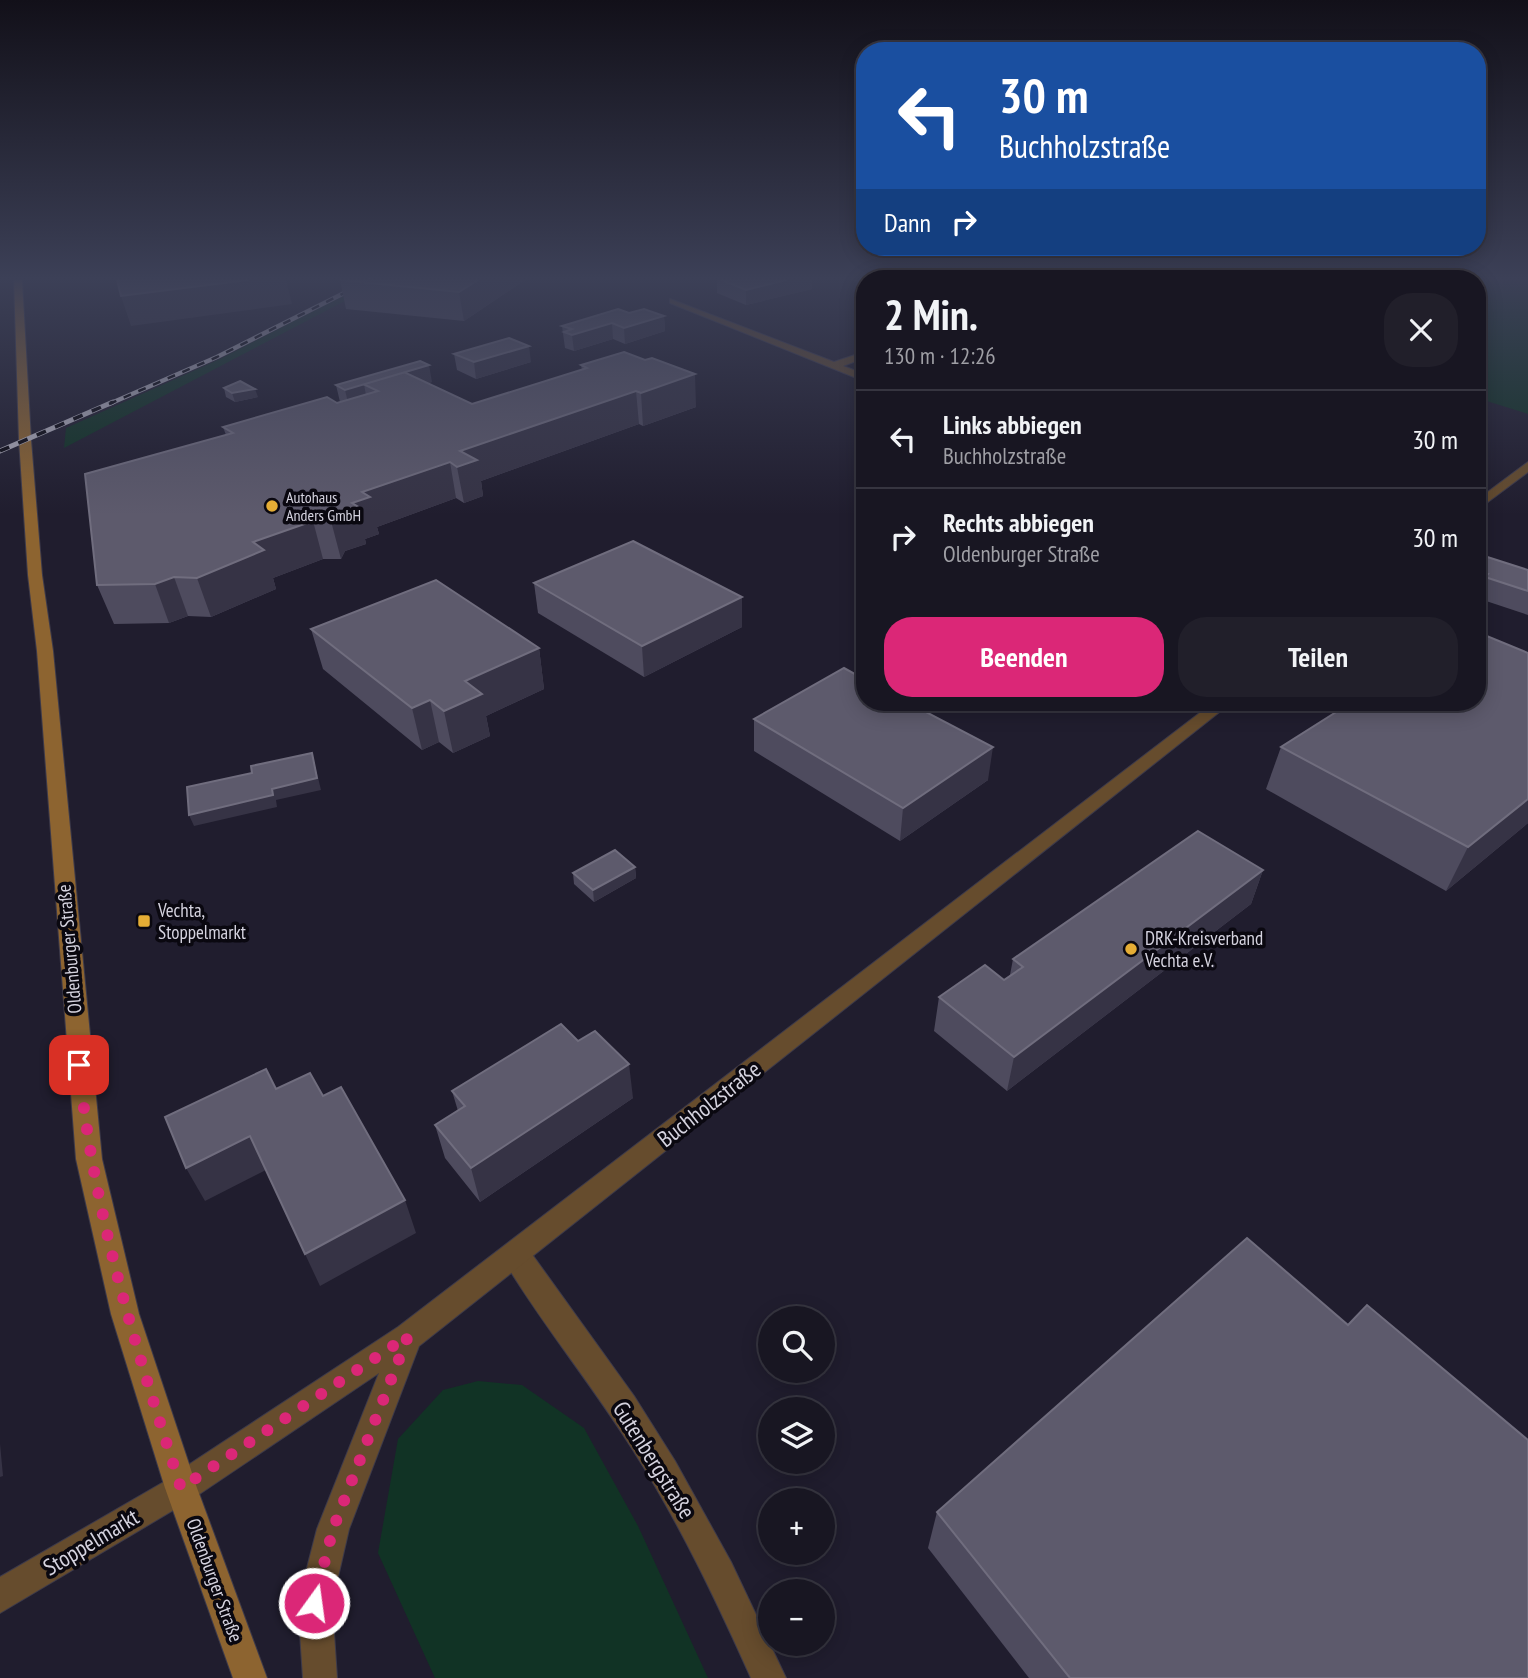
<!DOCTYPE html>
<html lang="de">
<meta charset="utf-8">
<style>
:root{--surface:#181622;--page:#211f2a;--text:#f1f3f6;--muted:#9f9fa5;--line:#363540;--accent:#db2777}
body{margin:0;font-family:"PT Sans Narrow",sans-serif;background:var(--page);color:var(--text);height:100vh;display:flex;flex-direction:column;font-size:26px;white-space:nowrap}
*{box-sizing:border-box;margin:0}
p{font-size:23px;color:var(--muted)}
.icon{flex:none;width:38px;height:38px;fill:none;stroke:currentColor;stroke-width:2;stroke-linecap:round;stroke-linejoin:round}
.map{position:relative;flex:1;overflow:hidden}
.side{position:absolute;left:856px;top:270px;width:630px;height:441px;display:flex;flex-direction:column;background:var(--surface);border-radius:28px;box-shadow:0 4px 18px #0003,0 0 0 2px var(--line)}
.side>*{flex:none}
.top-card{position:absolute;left:856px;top:42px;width:630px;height:214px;border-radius:28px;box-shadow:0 4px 18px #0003,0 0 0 2px var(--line);background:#1a4fa0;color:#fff;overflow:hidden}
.buttons{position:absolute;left:758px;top:1306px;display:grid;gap:14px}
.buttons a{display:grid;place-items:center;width:77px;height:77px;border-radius:50%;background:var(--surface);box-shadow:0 4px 18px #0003,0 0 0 2px var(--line);font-size:35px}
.pin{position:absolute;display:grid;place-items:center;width:60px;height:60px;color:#fff;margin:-30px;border-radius:14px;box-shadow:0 4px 10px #0006}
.me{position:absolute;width:77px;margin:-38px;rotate:14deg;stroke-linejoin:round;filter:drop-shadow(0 0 5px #0008)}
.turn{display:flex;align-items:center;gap:24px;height:147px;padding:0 28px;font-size:32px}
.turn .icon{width:91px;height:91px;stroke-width:2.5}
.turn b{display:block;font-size:49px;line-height:60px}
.then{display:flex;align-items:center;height:66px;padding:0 28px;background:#0003;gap:14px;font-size:26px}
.round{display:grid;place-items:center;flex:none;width:74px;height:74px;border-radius:28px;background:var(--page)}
.headline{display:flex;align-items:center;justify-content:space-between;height:119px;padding:0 28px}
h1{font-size:42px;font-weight:700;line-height:52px}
.action{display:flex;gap:14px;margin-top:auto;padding:14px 28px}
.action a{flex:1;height:80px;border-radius:28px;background:var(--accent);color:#fff;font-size:28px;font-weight:700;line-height:80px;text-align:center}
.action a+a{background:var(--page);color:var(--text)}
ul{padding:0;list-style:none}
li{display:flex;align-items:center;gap:21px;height:98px;padding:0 28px;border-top:2px solid var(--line)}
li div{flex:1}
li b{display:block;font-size:26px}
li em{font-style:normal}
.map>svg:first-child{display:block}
.green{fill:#113325}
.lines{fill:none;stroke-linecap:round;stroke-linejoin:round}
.minor-casing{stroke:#3d3a4a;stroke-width:2}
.tertiary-casing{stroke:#3d3a4a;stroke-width:2}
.secondary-casing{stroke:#3d3a4a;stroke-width:2}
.minor{fill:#664c2d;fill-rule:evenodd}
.tertiary{fill:#664c2d;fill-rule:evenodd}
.secondary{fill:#8d6430;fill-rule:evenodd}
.rail-far1-casing{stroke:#b2b0bd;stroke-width:4.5}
.rail-casing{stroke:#b2b0bd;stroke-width:5}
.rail-far1{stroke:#0a0810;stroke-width:2.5;stroke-dasharray:8;stroke-linecap:butt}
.rail{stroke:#0a0810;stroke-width:3.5;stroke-dasharray:10;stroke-linecap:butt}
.wall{fill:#4e4b5e}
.shaded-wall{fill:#363345}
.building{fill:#5d5a6c;stroke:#706d7e;stroke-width:2}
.route{stroke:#db2777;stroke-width:12;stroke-dasharray:0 21.6}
.poi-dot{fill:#e5ad35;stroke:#0a0810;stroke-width:2.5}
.labels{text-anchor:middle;stroke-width:7;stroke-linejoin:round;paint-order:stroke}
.far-poi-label{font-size:16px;fill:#d5d3df;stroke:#0a0810;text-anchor:start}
.poi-label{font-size:19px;fill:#d5d3df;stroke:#0a0810;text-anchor:start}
.street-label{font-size:19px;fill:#d5d3df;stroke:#0a0810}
.near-street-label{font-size:23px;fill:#d5d3df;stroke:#0a0810}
</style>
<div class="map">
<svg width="1528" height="1678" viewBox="0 0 1528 1678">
<rect width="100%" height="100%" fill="#201d2e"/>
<g class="green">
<polygon points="374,280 385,280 64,448 66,428 220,359"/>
<polygon points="1477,280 1528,280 1528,414 1477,398"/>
<polygon points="478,1381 522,1385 584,1428 638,1526 708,1678 435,1678 378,1553 398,1439 443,1390"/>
</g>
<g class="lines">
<defs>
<g id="minor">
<polygon points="670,299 834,362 864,352 864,358 843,366 864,374 864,381 670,303"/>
<path d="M516,1243L526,1246L634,1396L675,1461L731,1562L786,1678H751C716,1600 679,1522 633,1450C593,1386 545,1328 506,1264L503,1255L506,1246Z"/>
<polygon points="181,1472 192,1477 197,1488 192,1499 0,1613 0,1577"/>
</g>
<g id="tertiary">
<polygon points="1528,462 1528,472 1477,510 1477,500"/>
<polygon points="1214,702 1232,702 419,1346 349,1529 332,1603 337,1678 303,1678 298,1603 317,1529 379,1373 192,1499 181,1504 170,1499 165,1488 170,1477 398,1327"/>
</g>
<polygon id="secondary" points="14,280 22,280 31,440 42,575 53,651 102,1159 139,1314 197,1488 267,1678 233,1678 165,1488 111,1314 76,1159 37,651 28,575 19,440"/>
</defs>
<use href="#minor" class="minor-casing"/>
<use href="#tertiary" class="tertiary-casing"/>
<use href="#secondary" class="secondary-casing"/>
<use href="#minor" class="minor"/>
<use href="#tertiary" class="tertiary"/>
<use href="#secondary" class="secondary"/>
<defs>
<polyline id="rail-far1" points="109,404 217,357 370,280"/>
<polyline id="rail" points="0,451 113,402"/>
</defs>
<use href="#rail-far1" class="rail-far1-casing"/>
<use href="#rail" class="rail-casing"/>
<use href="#rail-far1" class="rail-far1"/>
<use href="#rail" class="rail"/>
</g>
<g class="wall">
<polygon points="340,280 525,280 464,321 346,309"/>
<polygon points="717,280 812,280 812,289 746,305 717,293"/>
<polygon points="853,280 864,280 864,285"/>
<polygon points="629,313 664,316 665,331 625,344 613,339 574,351 565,348 562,326"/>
<polygon points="454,354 531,362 476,379 457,370"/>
<polygon points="581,365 696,407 643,426 639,424 481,481 483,496 464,503 456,498 377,527 379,534 365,539 366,544 345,551 341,559 323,559 273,578 276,589 211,617 188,616 169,623 114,624 97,585 226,435 223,427 340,402 336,385 432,382 428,383 472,404 582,370"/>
<polygon points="224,388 258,397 235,402 226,397"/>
<polygon points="1477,556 1528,570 1528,615 1477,598"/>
<polygon points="534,583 742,597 742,627 644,677 538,613"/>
<polygon points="311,629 539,648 544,689 486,716 490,736 453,753 439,742 422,750 323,669"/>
<polygon points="754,719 988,780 900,841 754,751"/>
<polygon points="1281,747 1528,823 1446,891 1266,789"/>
<polygon points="635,867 636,878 594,902 574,884 573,873"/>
<polygon points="1263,870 1251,904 1007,1091 934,1031 939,997 1004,980 1010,975 1013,959"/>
<polygon points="578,1041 633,1098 480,1202 445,1158 435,1125 458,1111 452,1091"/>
<polygon points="1348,1325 1528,1678 1029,1678 928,1548 937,1512"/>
</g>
<g class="shaded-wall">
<polygon points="248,280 286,280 292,304 131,326 121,296"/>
<polygon points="478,280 525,280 464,321 459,292"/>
<polygon points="786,280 812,280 812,289 746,305 746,290"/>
<polygon points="664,316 665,331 625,344 624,328"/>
<polygon points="612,323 613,339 574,351 572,335"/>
<polygon points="529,346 531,362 476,379 474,362"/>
<polygon points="429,365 432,382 380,398 378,391 364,384"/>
<polygon points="695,374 696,407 643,426 641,393"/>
<polygon points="364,384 367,401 349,407 345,390"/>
<polygon points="255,389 258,397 235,402 232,393"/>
<polygon points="636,391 639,424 481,481 483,496 464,503 457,467 460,451"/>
<polygon points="450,462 456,498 377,527 379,534 365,539 366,544 345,551 341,559 331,521 336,514 352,503 362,492"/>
<polygon points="313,521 323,559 273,578 276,589 211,617 197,578 253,542"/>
<polygon points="174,577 188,616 169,623 155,584"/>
<polygon points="742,597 742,627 644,677 642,646"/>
<polygon points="539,648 544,689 486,716 490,736 453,753 444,711 465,681"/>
<polygon points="430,700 439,742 422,750 412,708"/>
<polygon points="993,747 988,780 900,841 903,808"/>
<polygon points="312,753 321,790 276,800 277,807 194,826 189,815 272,789"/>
<polygon points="1528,799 1528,823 1446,891 1468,847"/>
<polygon points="635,867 636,878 594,902 593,890"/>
<polygon points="1263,870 1251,904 1007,1091 1014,1057"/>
<polygon points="629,1064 633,1098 480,1202 471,1168"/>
<polygon points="250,1136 266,1170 205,1201 186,1168"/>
<polygon points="405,1200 416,1233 320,1286 305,1254"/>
<polygon points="0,1444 3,1476 0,1477"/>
</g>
<g class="building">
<polygon points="117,280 248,280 121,296"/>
<polygon points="340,280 478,280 459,292"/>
<polygon points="722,280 786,280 746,290"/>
<polygon points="618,309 629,313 644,309 664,316 624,328 612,323 572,335 564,332 572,329 562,326"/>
<polygon points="509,338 529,346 474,362 454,354"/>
<polygon points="624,352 645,360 652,358 695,374 641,393 636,391 460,451 477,460 457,467 450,462 362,492 370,497 352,503 357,506 336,514 331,521 313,521 253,542 264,550 197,578 174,577 155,584 97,585 85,474 233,433 223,427 327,397 337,403 378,391 363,384 404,372 472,404 587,368 581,365"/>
<polygon points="420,361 429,365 345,390 336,385"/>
<polygon points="240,381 255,389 232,393 224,388"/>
<polygon points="633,541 742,597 642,646 534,583"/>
<polygon points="1478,554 1528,570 1528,591 1485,577 1488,574 1477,571 1477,556"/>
<polygon points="436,580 539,648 465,681 482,694 444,711 430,700 412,708 311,629"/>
<polygon points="1477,632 1528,653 1528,799 1468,847 1281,747 1352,702 1477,702"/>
<polygon points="844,668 864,679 864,702 907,702 993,747 903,808 754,719"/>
<polygon points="312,753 317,778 272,789 273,795 189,815 187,787 252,773 251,766"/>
<polygon points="1198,831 1263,870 1014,1057 939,997 985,965 1004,980 1023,967 1013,959"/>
<polygon points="615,850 635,867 593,890 573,873"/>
<polygon points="561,1024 578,1041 595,1031 629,1064 471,1168 435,1125 465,1106 452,1091"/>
<polygon points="266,1069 276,1089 310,1073 323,1096 341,1087 405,1200 305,1254 250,1136 186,1168 165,1117"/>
<polygon points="1247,1238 1348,1325 1367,1305 1528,1440 1528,1678 1070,1678 937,1512"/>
</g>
<linearGradient id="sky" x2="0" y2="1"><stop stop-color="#121019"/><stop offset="0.54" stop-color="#3c4057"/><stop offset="1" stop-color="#3c4057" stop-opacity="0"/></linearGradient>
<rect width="1528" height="515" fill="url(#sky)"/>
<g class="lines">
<path class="route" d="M79,1065C93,1212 136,1349 181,1488L408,1336L333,1529L314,1603"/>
</g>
<g class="poi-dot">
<circle cx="272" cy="506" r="7"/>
<rect x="137" y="914" width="14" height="14" rx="3.5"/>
<circle cx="1131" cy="949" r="7"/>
</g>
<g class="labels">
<g class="far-poi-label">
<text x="286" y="503">Autohaus<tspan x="286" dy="18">Anders GmbH</tspan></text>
</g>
<g class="poi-label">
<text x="158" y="917">Vechta,<tspan x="158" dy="22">Stoppelmarkt</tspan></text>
<text x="1145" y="945">DRK-Kreisverband<tspan x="1145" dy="22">Vechta e.V.</tspan></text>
</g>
<g class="street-label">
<text transform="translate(69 949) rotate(-95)" y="7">Oldenburger Straße</text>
<text transform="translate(215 1580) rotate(70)" y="7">Oldenburger Straße</text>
</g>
<g class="near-street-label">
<text transform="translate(709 1104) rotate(-38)" y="8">Buchholzstraße</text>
<text transform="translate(654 1460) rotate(58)" y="8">Gutenbergstraße</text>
<text transform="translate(91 1542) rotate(-31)" y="8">Stoppelmarkt</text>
</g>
</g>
</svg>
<div class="buttons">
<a><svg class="icon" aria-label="search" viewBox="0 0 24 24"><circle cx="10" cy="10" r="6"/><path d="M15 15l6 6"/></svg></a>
<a><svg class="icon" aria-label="layers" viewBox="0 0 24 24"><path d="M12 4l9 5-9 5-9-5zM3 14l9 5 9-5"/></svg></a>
<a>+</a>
<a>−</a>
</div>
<div class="pin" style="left:79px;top:1065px;background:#d93025"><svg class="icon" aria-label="arrive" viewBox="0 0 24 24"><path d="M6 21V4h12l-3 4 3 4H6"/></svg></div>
<svg class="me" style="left:314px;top:1603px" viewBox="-20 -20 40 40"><circle r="17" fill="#db2777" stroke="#fff" stroke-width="3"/><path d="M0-11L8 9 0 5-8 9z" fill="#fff"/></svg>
<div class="top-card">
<div class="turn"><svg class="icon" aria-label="left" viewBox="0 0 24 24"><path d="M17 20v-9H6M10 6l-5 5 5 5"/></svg><div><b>30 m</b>Buchholzstraße</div></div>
<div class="then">Dann<svg class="icon" aria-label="right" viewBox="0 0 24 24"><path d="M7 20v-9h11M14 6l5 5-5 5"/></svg></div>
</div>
<section class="side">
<div class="headline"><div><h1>2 Min.</h1><p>130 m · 12:26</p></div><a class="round"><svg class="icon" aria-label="close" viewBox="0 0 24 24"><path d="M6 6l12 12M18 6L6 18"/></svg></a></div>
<ul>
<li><svg class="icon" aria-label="left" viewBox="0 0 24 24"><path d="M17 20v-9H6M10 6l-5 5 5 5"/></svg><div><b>Links abbiegen</b><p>Buchholzstraße</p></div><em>30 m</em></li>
<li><svg class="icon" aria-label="right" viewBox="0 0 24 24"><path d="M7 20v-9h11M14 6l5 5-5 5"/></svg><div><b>Rechts abbiegen</b><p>Oldenburger Straße</p></div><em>30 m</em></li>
</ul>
<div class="action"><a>Beenden</a><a>Teilen</a></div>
</section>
</div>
